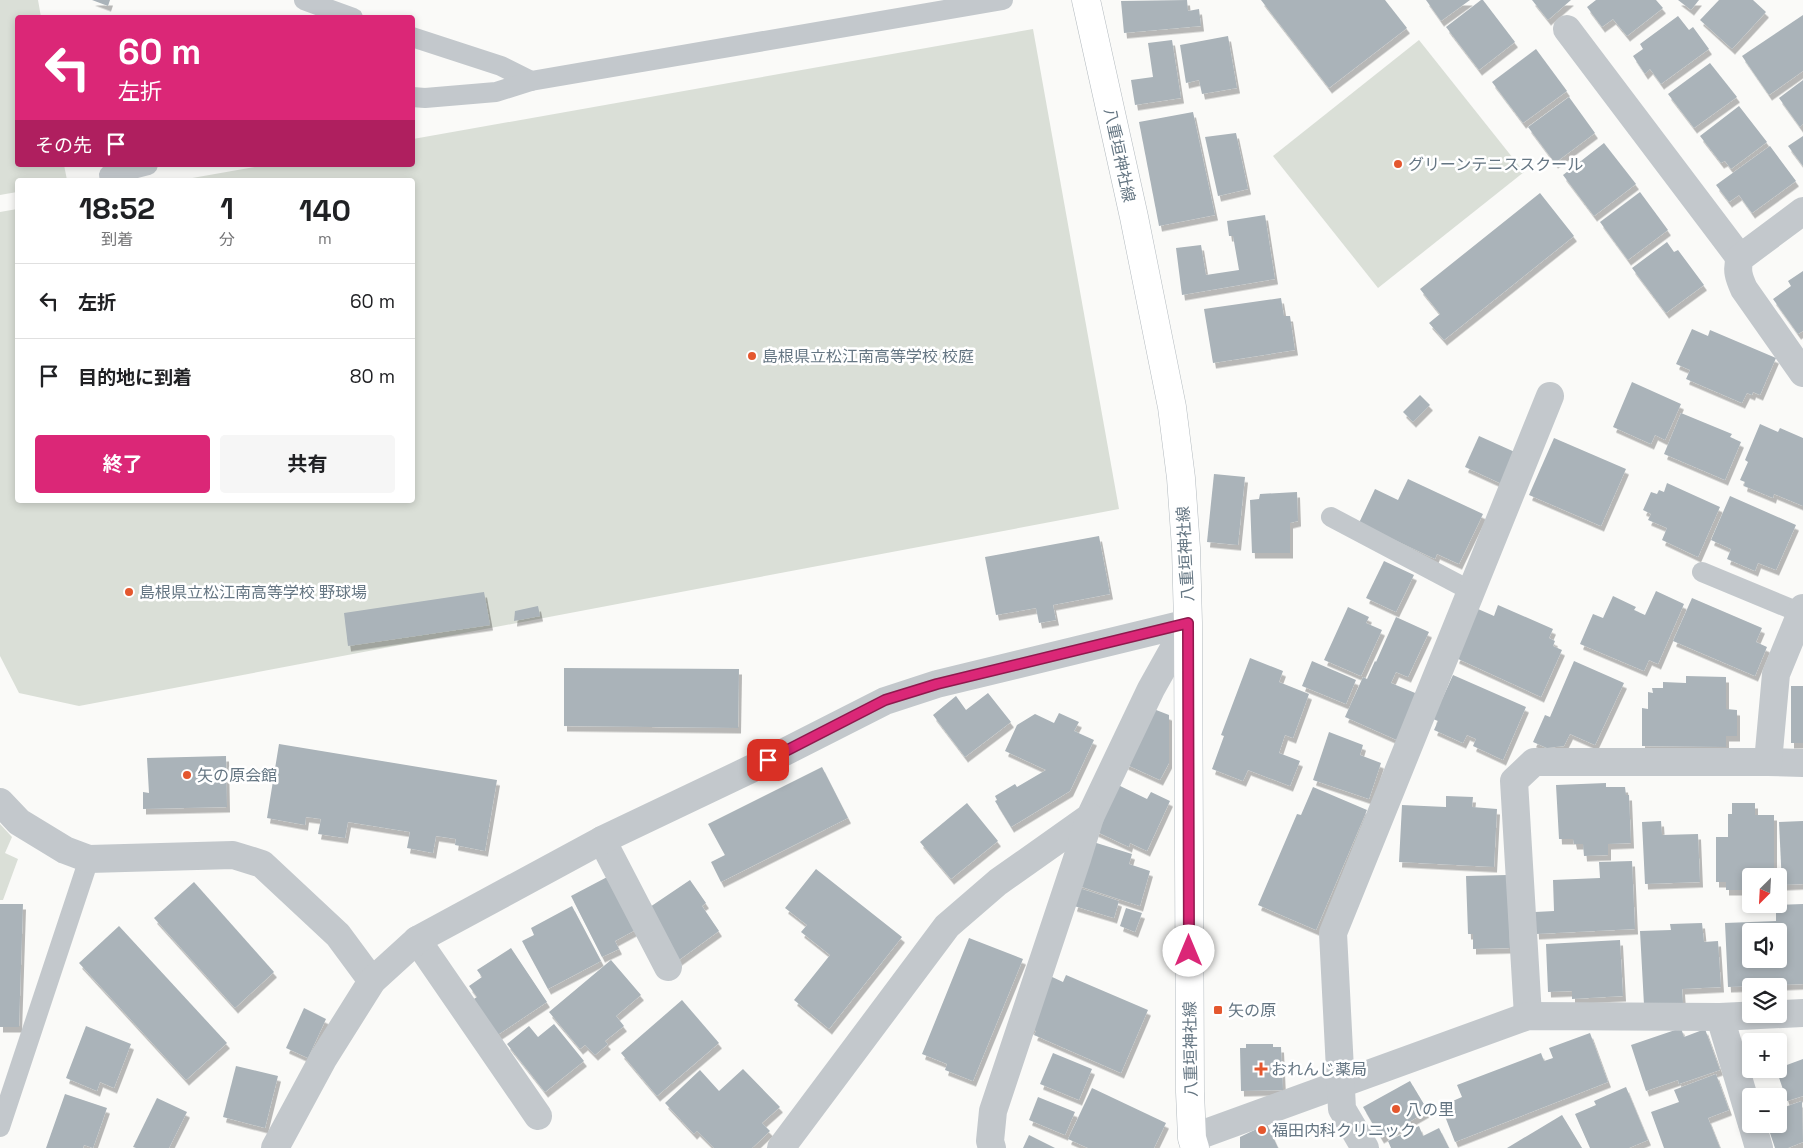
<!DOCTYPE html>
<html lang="ja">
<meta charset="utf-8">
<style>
:root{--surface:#fff;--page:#f6f6f6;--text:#202124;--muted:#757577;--line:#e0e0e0;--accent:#db2777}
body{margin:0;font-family:"Space Grotesk","Noto Sans JP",sans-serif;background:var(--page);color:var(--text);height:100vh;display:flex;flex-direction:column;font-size:19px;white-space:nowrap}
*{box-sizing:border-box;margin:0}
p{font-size:16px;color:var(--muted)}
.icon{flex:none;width:28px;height:28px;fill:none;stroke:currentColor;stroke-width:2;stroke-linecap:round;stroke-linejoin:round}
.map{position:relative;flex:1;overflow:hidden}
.panel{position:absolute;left:15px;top:178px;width:400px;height:325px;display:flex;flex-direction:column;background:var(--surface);border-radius:5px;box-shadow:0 2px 8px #0003}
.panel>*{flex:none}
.guide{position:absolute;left:15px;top:15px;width:400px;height:152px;border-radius:5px;box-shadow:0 2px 8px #0003;background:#db2777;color:#fff;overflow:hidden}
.needle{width:32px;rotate:204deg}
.controls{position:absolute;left:1742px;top:868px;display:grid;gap:10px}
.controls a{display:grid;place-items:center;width:45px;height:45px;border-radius:5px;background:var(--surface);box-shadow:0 2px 8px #0003;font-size:25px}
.pin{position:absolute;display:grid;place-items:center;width:42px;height:42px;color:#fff;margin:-21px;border-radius:10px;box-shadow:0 2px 8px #0006}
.me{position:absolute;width:55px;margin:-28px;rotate:0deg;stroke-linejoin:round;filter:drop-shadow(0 0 4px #0008)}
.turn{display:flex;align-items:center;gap:18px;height:105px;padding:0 20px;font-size:22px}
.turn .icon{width:65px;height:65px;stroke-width:2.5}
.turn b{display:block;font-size:35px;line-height:42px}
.then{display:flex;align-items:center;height:48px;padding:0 20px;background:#0003;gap:10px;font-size:19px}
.eta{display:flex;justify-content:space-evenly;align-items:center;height:85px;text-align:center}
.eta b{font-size:30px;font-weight:700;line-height:35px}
.button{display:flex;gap:10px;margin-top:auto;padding:10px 20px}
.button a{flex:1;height:58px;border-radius:5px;background:var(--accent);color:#fff;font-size:20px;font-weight:700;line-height:58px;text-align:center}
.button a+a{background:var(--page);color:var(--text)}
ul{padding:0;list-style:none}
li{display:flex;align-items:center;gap:15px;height:75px;padding:0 20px;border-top:1px solid var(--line)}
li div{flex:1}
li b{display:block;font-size:19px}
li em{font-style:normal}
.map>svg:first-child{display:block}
.green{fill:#dadfd7}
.building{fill:#aab3b9;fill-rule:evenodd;filter:url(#shadow)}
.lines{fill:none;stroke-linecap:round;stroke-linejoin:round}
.secondary-casing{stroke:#b3babf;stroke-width:29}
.service{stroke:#c3c8cc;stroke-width:20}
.minor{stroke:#c3c8cc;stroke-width:28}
.secondary{stroke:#fff;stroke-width:28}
.route-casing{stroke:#8e194d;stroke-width:12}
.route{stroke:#db2777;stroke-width:9}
.poi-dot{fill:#e4572e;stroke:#fff;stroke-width:2}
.labels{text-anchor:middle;stroke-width:5;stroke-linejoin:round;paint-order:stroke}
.street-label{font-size:16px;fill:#657683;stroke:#fff}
.poi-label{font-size:16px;fill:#657683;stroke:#fff;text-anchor:start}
</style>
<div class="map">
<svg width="1803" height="1148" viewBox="0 0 1803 1148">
<defs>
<filter id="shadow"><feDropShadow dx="3" dy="5.5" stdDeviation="0" flood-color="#0004"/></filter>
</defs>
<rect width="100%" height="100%" fill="#fafaf8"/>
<g class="green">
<polygon points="0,0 38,0 41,17 18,18 18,165 64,165 67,180 18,180 17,192 0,195"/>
<polygon points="1033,29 1119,509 79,706 19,693 0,656 0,212 17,209 18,500 412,500 412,180 181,180 266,165 412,165 413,139"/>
<polygon points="1419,40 1524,172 1378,288 1273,156"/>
<polygon points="0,824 12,837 5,853 18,859 3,900 0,900"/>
</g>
<g class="building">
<polygon points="92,0 110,0 108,6"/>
<polygon points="1187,0 1188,11 1199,9 1201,26 1124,33 1121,1"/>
<polygon points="1261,0 1385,0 1407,28 1329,88"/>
<polygon points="1426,0 1470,0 1441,21"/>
<polygon points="1481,0 1483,0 1515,42 1479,70 1446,27"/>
<polygon points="1532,0 1571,0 1548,20"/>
<polygon points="1596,0 1656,0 1663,8 1627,36 1613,19 1602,27 1587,7"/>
<polygon points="1678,0 1699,0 1691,10"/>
<polygon points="1719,0 1753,0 1766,12 1732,49 1700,20"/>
<polygon points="1803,15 1803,71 1769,95 1742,56"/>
<polygon points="1678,16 1689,30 1693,27 1709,49 1661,84 1650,69 1645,74 1633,56 1643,49 1640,44"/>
<polygon points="1228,36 1237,88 1202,94 1199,80 1186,83 1180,45"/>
<polygon points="1172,40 1181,98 1135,105 1131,80 1153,77 1148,43"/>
<polygon points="1536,49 1567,91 1523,123 1492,82"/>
<polygon points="1710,63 1737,97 1694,128 1668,94"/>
<polygon points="1803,80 1803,124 1800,127 1779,98"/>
<polygon points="1569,97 1595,133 1555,163 1528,127"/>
<polygon points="1739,106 1767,142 1731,169 1725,161 1721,163 1700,136"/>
<polygon points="1193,112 1215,215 1159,226 1139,122"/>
<polygon points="1236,133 1248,189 1218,196 1205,137"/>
<polygon points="1803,136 1803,166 1788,146"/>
<polygon points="1604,143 1636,184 1594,216 1563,175"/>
<polygon points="1770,146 1796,181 1752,213 1739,195 1729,202 1716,185"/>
<polygon points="1640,192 1668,230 1628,260 1600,222"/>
<polygon points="1540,193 1574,236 1444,340 1429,323 1440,314 1420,289"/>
<polygon points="1265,215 1275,279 1182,295 1176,248 1201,245 1206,275 1239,270 1233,236 1229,236 1227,221"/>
<polygon points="1667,242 1674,252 1678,250 1704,285 1666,313 1632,268"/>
<polygon points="1803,271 1803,331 1798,334 1773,299 1791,286 1788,281"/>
<polygon points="1281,298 1284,316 1290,316 1295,350 1213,363 1204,309"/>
<polygon points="1692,329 1708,336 1710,330 1776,358 1760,395 1753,392 1752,395 1747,393 1742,403 1686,379 1690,370 1676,364"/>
<polygon points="1632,382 1681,404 1665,440 1655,435 1651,444 1613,427"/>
<polygon points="1420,395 1430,405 1413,422 1403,412"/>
<polygon points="1681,413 1732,434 1730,437 1741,442 1725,480 1664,454"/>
<polygon points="1760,424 1778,432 1780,428 1803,438 1803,506 1774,494 1773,498 1744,486 1745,482 1740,480 1748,462 1745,460"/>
<polygon points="1479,436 1517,453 1502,484 1465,467"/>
<polygon points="1554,438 1626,469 1601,526 1529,495"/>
<polygon points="1214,474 1245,477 1238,545 1207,542"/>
<polygon points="1408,479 1483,514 1459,564 1437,554 1435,559 1359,523 1375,489 1398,500"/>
<polygon points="1667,483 1720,507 1698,557 1662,540 1667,528 1648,520 1651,514 1643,510 1651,492 1657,494 1659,490 1664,492"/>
<polygon points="1297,492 1298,521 1290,523 1290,553 1252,553 1250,500 1259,499 1260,494"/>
<polygon points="1730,496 1796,525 1776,570 1758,563 1755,571 1727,559 1731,549 1711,540"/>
<polygon points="1099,536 1110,594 1053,605 1056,620 1039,623 1036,608 996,615 985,557"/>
<polygon points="1384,561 1414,575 1396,612 1366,598"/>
<polygon points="1656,591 1684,604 1658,664 1649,660 1644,671 1580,644 1593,614 1603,618 1613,596 1636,607 1634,610 1645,615"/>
<polygon points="484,592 490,625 348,646 344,613"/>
<polygon points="1692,598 1762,628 1756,642 1767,647 1755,676 1673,641"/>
<polygon points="1498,605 1553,629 1549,638 1555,641 1553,646 1562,650 1541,697 1456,658 1478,609 1494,616"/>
<polygon points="538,606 540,616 514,621 515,611"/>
<polygon points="1348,607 1369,617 1366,623 1382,630 1361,676 1324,660"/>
<polygon points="1396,617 1429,632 1408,677 1396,672 1391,683 1420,695 1399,741 1345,717 1363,677 1367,679 1375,661 1376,662"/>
<polygon points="1250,658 1283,671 1279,682 1309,694 1293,738 1285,735 1279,753 1300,761 1290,786 1248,770 1243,781 1212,769 1224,736 1221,735"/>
<polygon points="1312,661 1356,680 1346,704 1302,686"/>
<polygon points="1574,661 1624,683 1595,745 1570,734 1564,746 1547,748 1533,742 1545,715 1550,717"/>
<polygon points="564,668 739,669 738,728 564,726"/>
<polygon points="1453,675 1526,707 1503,760 1473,746 1476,739 1467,735 1463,743 1434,730 1438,721 1433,719"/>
<polygon points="1686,676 1726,677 1726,709 1737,710 1737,736 1726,736 1726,747 1642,746 1642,708 1648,709 1648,692 1653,693 1652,688 1663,688 1663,682 1686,683"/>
<rect x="1791" y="686" width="12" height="57"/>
<polygon points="988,693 1011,722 965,757 933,715 956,696 966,710"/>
<polygon points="1151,708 1169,715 1169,763 1160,780 1125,764"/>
<polygon points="1059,713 1079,722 1074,731 1094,740 1070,791 1011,827 995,801 997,800 995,796 1015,784 1017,787 1046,770 1005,751 1017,725 1035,714 1054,723"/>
<polygon points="1329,732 1363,745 1360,755 1381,763 1369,799 1313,780"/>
<polygon points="279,744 497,780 485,851 455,845 456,839 436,836 433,853 407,848 410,832 348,822 345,838 318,834 321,819 306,817 305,825 267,818"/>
<polygon points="226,756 227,807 143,809 143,792 149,793 147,758"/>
<polygon points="822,767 848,818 721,882 711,862 725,855 708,824"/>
<polygon points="1606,783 1606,787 1625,787 1626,795 1629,795 1631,843 1608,844 1608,855 1584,856 1583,844 1574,844 1573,839 1559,839 1556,785"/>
<polygon points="1116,784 1147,799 1151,792 1170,801 1147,851 1130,843 1129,847 1095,831"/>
<polygon points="1313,787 1367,810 1316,930 1258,905 1297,814 1301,815"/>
<polygon points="1446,796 1473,797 1472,807 1497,809 1494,867 1399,862 1402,805 1446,807"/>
<polygon points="967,803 998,841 951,879 920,842"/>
<polygon points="1732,803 1755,803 1755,815 1774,815 1774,876 1751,876 1751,890 1726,890 1726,882 1716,882 1716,837 1728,837 1728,814 1732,814"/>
<polygon points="1661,821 1662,835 1698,834 1700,882 1645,884 1642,822"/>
<polygon points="1803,821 1803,884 1782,885 1779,822"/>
<polygon points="1090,841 1132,854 1129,864 1150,871 1140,906 1076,885"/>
<polygon points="1632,861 1635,929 1536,934 1535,912 1554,911 1553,880 1600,878 1599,862"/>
<polygon points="816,869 902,937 829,1029 794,1000 830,955 801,932 807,925 785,908"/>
<polygon points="611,875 639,928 615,941 619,949 602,957 571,896"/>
<polygon points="1507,875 1510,948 1473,949 1473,934 1468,934 1466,876"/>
<polygon points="690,880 706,903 702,906 719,931 679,960 647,909"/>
<polygon points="194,882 274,972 235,1008 154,918"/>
<polygon points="1079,888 1119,901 1114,918 1074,906"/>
<polygon points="0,904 23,904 19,1027 0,1027"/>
<path d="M1803,904V984L1728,987L1725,923L1776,921V905ZM1751,931H1779V959H1751Z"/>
<polygon points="572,906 601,961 548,989 522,941 534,935 531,928"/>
<polygon points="1126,908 1142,913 1135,932 1120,926"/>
<polygon points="1702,923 1704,942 1718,941 1721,987 1682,989 1683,1003 1644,1005 1640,931 1671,930 1670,924"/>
<polygon points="119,926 227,1043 186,1080 79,963"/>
<polygon points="969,938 1023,959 973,1081 945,1070 947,1064 922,1054"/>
<polygon points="1620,940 1623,996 1572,999 1572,991 1548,992 1546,944"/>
<polygon points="511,948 547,1002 493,1038 469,1002 477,997 469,986 482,977 477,970"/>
<polygon points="611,960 641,995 616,1016 624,1026 605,1041 608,1044 595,1055 585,1045 580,1049 549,1012"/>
<polygon points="1066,975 1148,1010 1121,1073 1034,1035 1036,1031 1028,1028 1050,976 1063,982"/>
<polygon points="682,1000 719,1043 657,1096 621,1053"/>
<polygon points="304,1008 326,1019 308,1058 286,1048"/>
<polygon points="554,1024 584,1061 545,1092 507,1044 529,1026 538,1037"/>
<polygon points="86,1026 131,1044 114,1088 100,1082 97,1091 66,1078"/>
<polygon points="1681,1028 1684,1037 1705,1029 1720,1070 1679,1084 1678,1080 1646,1091 1631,1045"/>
<polygon points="1590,1033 1608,1082 1455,1142 1441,1106 1462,1097 1457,1085 1541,1053 1544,1061 1553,1058 1549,1048"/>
<polygon points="1246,1044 1273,1044 1273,1047 1281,1047 1283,1090 1241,1091 1240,1048 1246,1048"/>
<polygon points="1053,1053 1092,1069 1079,1100 1040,1084"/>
<polygon points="1803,1059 1803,1096 1787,1101 1776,1069"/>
<polygon points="236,1066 278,1076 265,1128 223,1117"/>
<polygon points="743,1069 780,1107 762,1123 770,1131 752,1148 714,1148 697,1131 694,1134 665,1103 700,1070 719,1091"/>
<polygon points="1716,1074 1729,1110 1708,1118 1720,1148 1664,1148 1651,1112 1679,1102 1674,1090"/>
<polygon points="1410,1081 1428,1111 1381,1138 1363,1107"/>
<polygon points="1626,1087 1648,1140 1629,1148 1590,1148 1575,1114 1596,1105 1594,1101"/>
<polygon points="1092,1088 1166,1123 1154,1148 1088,1148 1068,1139"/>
<polygon points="65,1094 107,1108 93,1148 84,1145 83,1148 46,1148"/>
<polygon points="1038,1097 1075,1112 1065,1135 1029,1120"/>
<polygon points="157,1098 187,1112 169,1148 136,1148 133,1147"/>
<polygon points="1802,1101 1803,1142 1788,1148 1775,1148 1767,1124 1779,1124 1779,1109"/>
<polygon points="1562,1115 1582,1148 1507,1148"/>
<polygon points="1267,1124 1278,1148 1240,1148 1240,1137"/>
<polygon points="1419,1126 1423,1136 1439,1128 1449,1148 1391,1148 1388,1141"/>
<polygon points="1029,1135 1055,1148 1023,1148"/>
</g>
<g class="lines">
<defs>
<polyline id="secondary" points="1086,0 1134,217 1172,407 1181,478 1186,548 1188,623 1190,1092 1192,1138 1195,1148"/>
</defs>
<use href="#secondary" class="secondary-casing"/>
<g class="service">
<polyline points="304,0 353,18"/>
<polyline points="412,37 501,66 531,81"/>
<polyline points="412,97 425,98 496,92 531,81 1003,0"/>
<polyline points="109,175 148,165"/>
<polyline points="1331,517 1471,591"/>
<polyline points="1702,572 1801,613"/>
<polyline points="0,1127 89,859"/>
</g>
<g class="minor">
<polyline points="1567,29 1740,258"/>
<path d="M1803,211L1740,258C1736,270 1739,278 1744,289L1803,373"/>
<polyline points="1768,762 1803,763"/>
<polyline points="0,802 19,822 65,850 89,859 233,855 262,864 338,935 372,981"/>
<polyline points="602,840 668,967"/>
<polyline points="417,940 538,1116"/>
<polyline points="1528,1016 1514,781 1534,762 1768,762 1776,674 1803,608"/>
<polyline points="1720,1017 1751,1121"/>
<polyline points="1752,1124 1759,1148"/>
<polyline points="1192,1138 1528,1016 1720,1017 1803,1013"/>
<polyline points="275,1148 323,1059 372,981 417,940 602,840 751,769 885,701 937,684 1188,623"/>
<polyline points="781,1148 947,926 998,882 1090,817 1151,689 1188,623"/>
<polyline points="992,1148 990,1141 993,1111 1077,859 1090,817"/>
<polyline points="1365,1148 1342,1109 1333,933 1550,396"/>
</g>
<use href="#secondary" class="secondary"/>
</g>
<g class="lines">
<defs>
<polyline id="route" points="768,760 885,700 937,684 1188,623 1189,951"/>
</defs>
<use href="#route" class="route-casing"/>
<use href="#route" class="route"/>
</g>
<g class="poi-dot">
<circle cx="1398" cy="164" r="5"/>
<circle cx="752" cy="356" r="5"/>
<circle cx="129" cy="592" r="5"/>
<circle cx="187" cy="775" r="5"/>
<rect x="1213" y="1005" width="10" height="10" rx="2.5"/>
<path d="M1258.5 1061.5h5v5h5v5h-5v5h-5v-5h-5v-5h5z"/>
<circle cx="1396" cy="1109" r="5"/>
<circle cx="1262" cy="1130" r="5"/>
</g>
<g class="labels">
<g class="street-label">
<text transform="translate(1120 155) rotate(78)" y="6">八重垣神社線</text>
<text transform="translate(1185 554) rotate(-93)" y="6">八重垣神社線</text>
<text transform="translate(1190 1049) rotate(-91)" y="6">八重垣神社線</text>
</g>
<g class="poi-label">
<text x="1408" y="170">グリーンテニススクール</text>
<text x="762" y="362">島根県立松江南高等学校 校庭</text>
<text x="139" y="598">島根県立松江南高等学校 野球場</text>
<text x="197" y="781">矢の原会館</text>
<text x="1228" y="1016">矢の原</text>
<text x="1271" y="1075">おれんじ薬局</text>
<text x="1406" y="1115">八の里</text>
<text x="1272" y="1136">福田内科クリニック</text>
</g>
</g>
</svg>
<div class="controls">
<a><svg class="needle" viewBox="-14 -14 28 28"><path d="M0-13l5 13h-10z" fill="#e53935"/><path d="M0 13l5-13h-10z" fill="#757577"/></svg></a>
<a><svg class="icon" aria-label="sound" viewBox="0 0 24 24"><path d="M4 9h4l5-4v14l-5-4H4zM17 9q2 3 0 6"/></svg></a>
<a><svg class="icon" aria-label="layers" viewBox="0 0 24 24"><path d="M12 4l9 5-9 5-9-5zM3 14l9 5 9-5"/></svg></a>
<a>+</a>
<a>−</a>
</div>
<div class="pin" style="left:768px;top:760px;background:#d93025"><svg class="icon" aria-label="arrive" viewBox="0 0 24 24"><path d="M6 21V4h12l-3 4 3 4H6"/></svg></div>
<svg class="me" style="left:1189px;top:951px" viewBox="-20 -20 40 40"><circle r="19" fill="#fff"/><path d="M0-13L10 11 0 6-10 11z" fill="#db2777"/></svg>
<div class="guide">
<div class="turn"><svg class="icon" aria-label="left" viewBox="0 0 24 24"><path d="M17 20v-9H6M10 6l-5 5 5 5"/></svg><div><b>60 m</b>左折</div></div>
<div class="then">その先<svg class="icon" aria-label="arrive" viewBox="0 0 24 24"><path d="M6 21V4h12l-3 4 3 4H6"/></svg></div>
</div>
<section class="panel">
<div class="eta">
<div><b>18:52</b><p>到着</p></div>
<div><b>1</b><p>分</p></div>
<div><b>140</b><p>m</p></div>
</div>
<ul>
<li><svg class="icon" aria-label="left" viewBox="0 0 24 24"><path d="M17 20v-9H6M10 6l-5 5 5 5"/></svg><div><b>左折</b></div><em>60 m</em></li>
<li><svg class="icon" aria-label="arrive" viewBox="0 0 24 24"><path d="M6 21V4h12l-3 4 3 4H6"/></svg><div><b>目的地に到着</b></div><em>80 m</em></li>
</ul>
<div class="button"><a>終了</a><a>共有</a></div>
</section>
</div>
